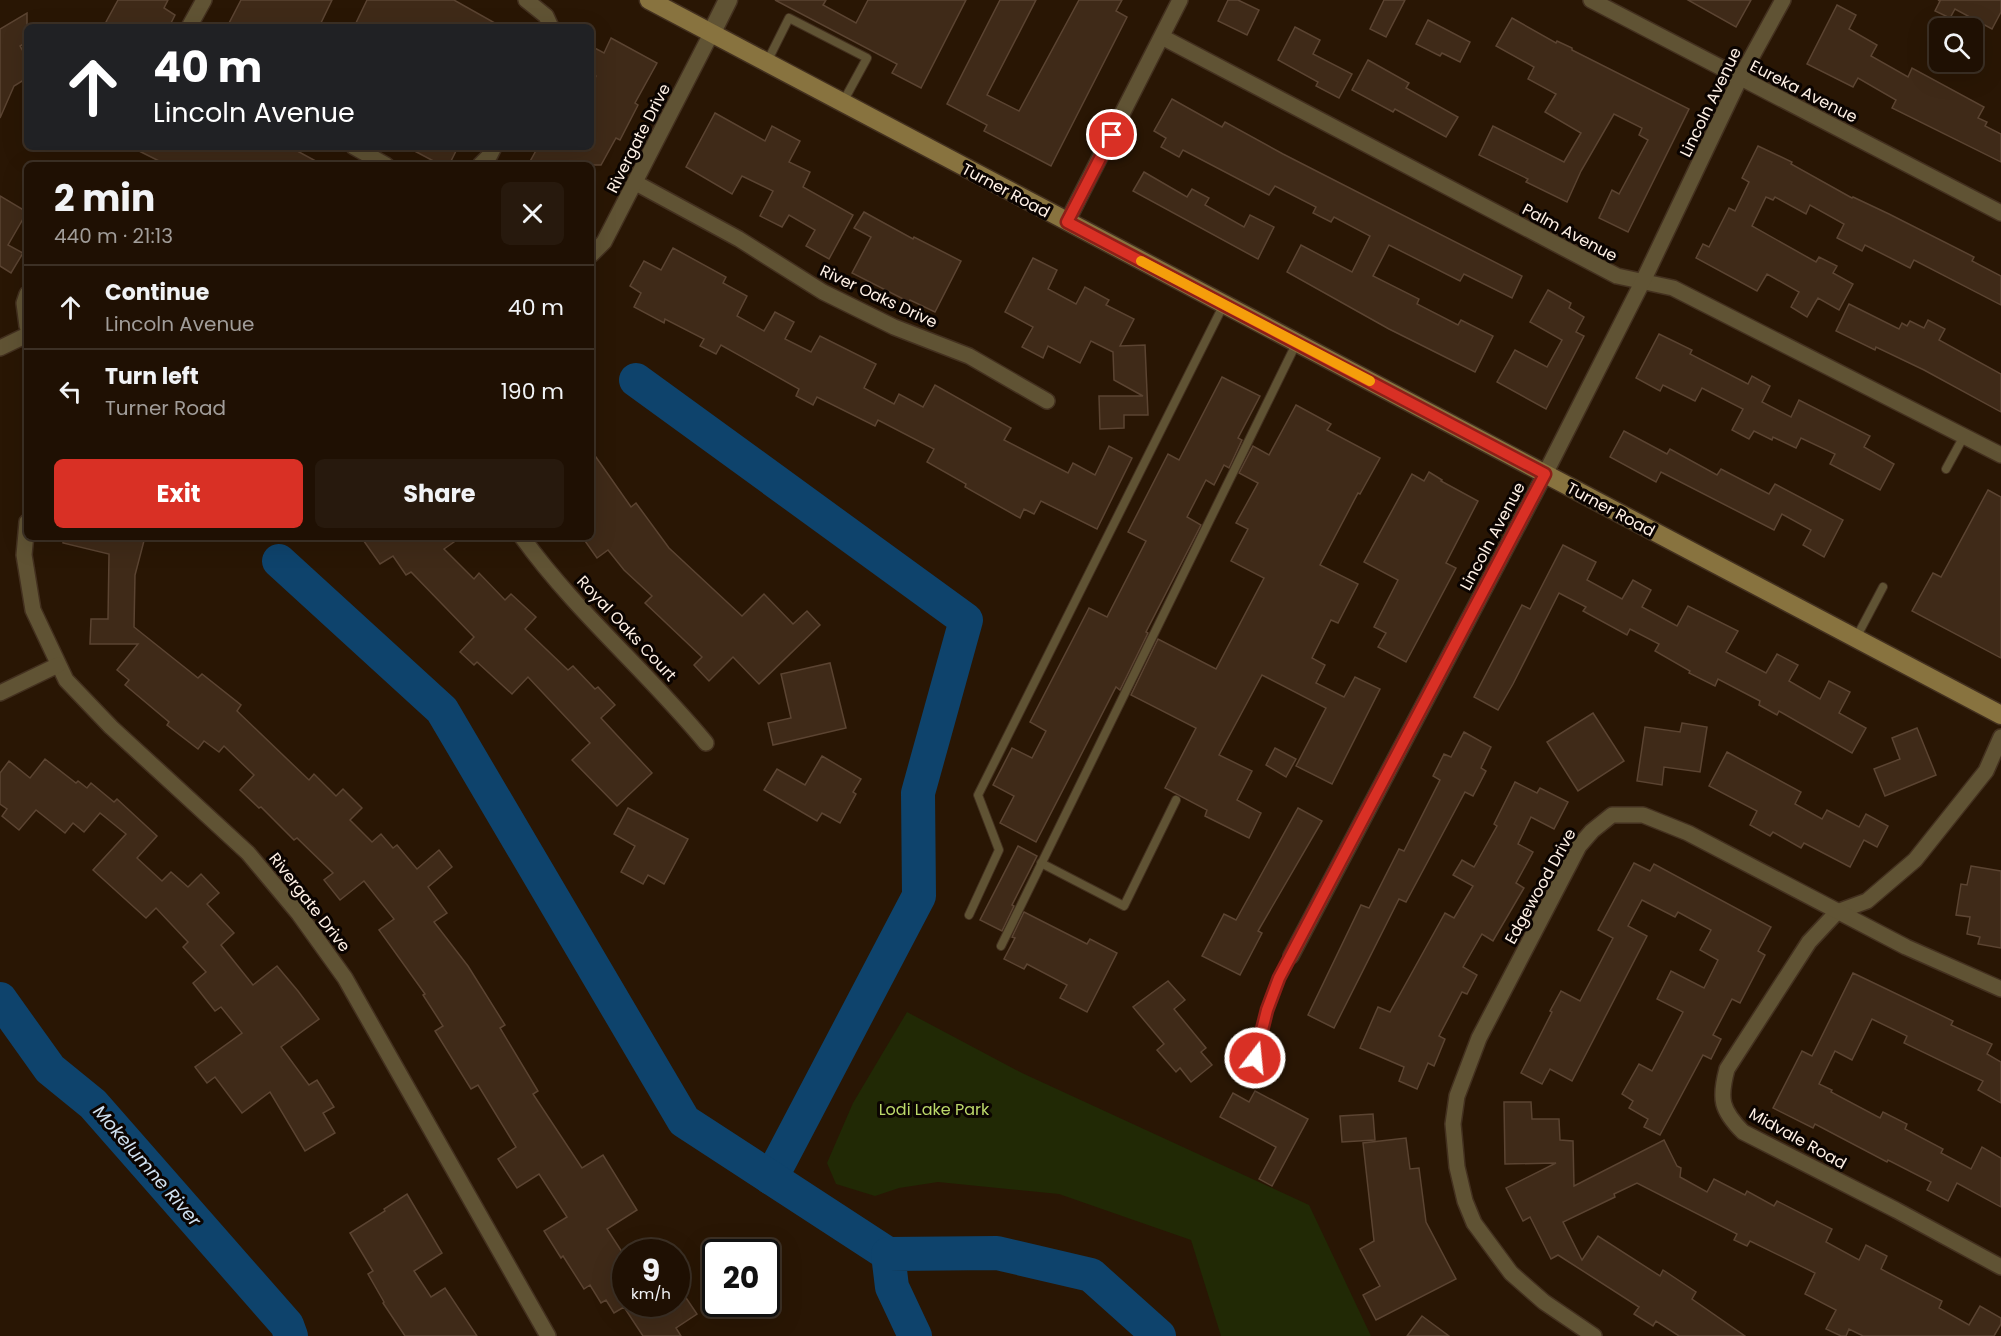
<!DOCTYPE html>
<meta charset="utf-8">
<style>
:root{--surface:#1f1003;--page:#27190d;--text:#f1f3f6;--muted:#a19d9a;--line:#3c3025;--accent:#d93025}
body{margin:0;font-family:Poppins,sans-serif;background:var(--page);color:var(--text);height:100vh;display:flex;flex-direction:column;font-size:22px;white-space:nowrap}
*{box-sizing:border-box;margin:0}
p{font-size:20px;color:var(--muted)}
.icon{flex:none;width:33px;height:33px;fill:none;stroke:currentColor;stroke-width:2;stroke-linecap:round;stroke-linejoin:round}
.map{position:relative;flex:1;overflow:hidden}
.details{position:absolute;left:24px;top:162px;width:570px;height:378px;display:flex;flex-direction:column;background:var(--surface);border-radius:9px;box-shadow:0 6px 24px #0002,0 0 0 2px var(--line)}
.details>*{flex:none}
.top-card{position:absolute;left:24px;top:24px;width:570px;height:126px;border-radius:9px;box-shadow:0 6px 24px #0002,0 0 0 2px var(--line);background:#202124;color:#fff;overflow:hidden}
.buttons{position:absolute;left:1929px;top:18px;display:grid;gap:12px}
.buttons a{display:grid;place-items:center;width:54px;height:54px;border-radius:9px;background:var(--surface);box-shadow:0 6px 24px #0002,0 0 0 2px var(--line);font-size:30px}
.speed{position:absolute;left:612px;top:1239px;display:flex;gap:12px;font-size:30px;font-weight:700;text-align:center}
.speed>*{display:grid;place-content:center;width:78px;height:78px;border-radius:50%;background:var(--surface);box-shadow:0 6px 24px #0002,0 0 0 2px var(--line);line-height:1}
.speed small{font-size:15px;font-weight:400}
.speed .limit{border:3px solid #111;border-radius:9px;background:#fff;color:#111}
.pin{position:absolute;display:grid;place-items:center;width:51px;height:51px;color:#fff;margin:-26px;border:3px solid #fff;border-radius:50%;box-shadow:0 2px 6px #0007}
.me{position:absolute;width:66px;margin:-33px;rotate:16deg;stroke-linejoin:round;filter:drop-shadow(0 0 4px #0008)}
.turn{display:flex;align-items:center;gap:21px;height:126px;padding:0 30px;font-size:27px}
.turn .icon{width:78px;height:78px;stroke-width:2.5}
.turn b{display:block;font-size:42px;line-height:51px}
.round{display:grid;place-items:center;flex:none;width:63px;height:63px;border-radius:9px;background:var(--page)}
.headline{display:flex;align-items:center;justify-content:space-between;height:102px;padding:0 30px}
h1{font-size:36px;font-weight:700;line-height:45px}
.button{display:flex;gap:12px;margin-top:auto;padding:12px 30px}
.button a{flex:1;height:69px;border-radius:9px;background:var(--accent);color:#fff;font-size:24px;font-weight:700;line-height:69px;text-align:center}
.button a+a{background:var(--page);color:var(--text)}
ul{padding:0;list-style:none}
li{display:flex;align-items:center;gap:18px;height:84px;padding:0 30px;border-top:2px solid var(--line)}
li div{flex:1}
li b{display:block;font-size:22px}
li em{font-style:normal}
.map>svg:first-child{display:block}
.green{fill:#212905}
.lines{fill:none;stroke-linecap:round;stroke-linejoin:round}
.river{stroke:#0e436c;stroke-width:34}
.building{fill:#3f2a18;stroke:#5b4432;stroke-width:1.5}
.service-casing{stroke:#43301f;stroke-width:10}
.minor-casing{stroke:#43301f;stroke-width:18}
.tertiary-casing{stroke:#43301f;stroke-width:21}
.secondary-casing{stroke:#43301f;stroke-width:21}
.service{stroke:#605334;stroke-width:8}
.minor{stroke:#605334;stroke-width:15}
.tertiary{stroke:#605334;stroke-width:18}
.secondary{stroke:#88733f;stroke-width:18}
.route-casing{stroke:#8d1f18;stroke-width:15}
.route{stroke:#d93025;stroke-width:10}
.slow{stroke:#f59e0b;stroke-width:10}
.labels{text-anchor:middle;stroke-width:6;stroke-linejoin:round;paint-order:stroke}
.street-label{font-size:16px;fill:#fff1e6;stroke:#0b0401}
.park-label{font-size:16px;fill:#bcd86a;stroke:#0b0401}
.water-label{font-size:18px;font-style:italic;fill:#d0e1f1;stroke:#0b0401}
</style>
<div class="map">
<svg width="2001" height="1336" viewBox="0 0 2001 1336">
<rect width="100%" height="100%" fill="#291604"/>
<polygon class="green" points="907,1012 1022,1073 1309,1205 1371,1336 1221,1336 1191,1240 1059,1194 938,1182 899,1188 875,1196 836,1184 827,1163 853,1103"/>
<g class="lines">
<g class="river">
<polyline points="636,380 966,620 918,793 919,896 771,1178"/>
<polyline points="279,561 442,710 684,1121 888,1254"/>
<polyline points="0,999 50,1069 93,1104 287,1325 291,1336"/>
<polyline points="915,1336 892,1287 888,1254 997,1253 1091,1275 1159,1336"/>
</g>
</g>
<g class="building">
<polygon points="118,0 168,0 164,8 175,15 169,27 114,27 106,22"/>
<polygon points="241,0 332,0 319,27 227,27"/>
<polygon points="367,0 454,0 502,27 354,27"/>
<polygon points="775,0 826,0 823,5 856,23 868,0 966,0 921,88 892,73 897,64"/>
<polygon points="1000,0 1036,0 987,95 1019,111 1079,0 1122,0 1116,11 1127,17 1051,166 984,131 987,125 947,104"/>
<polygon points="1228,0 1238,0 1259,10 1247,35 1218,21"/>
<polygon points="1384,0 1405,0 1386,37 1370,29"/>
<polygon points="1688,0 1751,0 1736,27"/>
<polygon points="1938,0 2001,0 2001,12 1992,29 1955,9 1950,18 1935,11 1940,1"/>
<polygon points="1837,5 1856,15 1849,29 1877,45 1871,56 1908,77 1912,68 1984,107 1978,118 1987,122 1985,126 2001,134 2001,162 1892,108 1896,100 1858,78 1853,87 1807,64"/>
<polygon points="27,13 27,42 20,46 27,58 27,78 14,86 0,118 0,29"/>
<polygon points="1512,18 1556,43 1557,41 1572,48 1572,50 1689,109 1628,232 1599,218 1612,190 1619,194 1648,140 1639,135 1642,128 1614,114 1581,171 1567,202 1526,182 1528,179 1479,155 1493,126 1564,162 1581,133 1545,112 1556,94 1528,79 1534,67 1496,46"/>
<polygon points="1428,20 1470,42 1460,62 1442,53 1440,56 1416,44"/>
<polygon points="1295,27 1320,40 1313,54 1352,74 1339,98 1316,86 1318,82 1278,60"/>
<polygon points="611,38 657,63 635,103 638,105 620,140 616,138 601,165 528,165 538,147 591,147 591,86 596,76 591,73 591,46 604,53"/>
<polygon points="1368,60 1409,83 1406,88 1458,117 1446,137 1395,109 1393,112 1352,90"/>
<polygon points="1172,99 1222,127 1225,122 1283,154 1522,276 1512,298 1464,274 1460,281 1389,245 1373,276 1419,299 1417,304 1458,325 1461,320 1493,336 1475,372 1389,329 1287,272 1301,245 1352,272 1370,236 1334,217 1331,222 1313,213 1316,207 1275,186 1269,195 1183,150 1179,157 1161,147 1166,138 1154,131"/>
<polygon points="715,113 765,141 772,126 800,141 789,162 810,172 803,187 853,215 829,259 806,246 815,230 789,215 782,227 760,216 773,191 742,176 732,194 686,167"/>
<polygon points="1758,146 1792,162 1791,164 1852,198 1853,197 1889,214 1974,257 1972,261 2001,276 2001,305 1914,260 1910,268 1865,245 1862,251 1837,238 1844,224 1810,205 1806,214 1775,197 1773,200 1766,197 1752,226 1816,262 1819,257 1837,266 1833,273 1853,284 1839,310 1818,298 1807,317 1791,307 1799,292 1767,274 1757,291 1696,258 1703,244 1709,247 1729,208 1735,211 1749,182 1742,178"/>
<polygon points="131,147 290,147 323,165 167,165"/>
<polygon points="407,147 458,147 449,165 441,165"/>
<polygon points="1144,172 1187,197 1192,189 1209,198 1205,205 1244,227 1250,215 1274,227 1258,259 1133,191"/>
<polygon points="0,196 27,212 8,245 23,253 11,273 0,266"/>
<polygon points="864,212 913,239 914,237 961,261 935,312 910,300 909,302 852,273 871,237 854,228"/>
<polygon points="673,248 726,277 723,283 747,296 737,316 764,331 775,312 794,322 785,339 811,352 820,336 876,364 864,388 894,404 899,394 923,407 935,385 1011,428 1004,440 1068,473 1073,463 1095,475 1109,446 1132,458 1097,529 1041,501 1034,514 1024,509 1020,518 965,487 966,484 927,462 934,449 878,420 875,426 817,397 813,405 796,396 799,389 721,345 716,354 700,346 704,339 665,319 664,323 634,307 641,293 630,286 644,261 661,270"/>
<polygon points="1033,258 1057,270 1048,289 1076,304 1085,287 1109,300 1106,305 1134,319 1120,346 1145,345 1148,415 1124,415 1124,428 1100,429 1099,396 1143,396 1114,380 1113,352 1091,341 1080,363 1048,346 1043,358 1022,347 1033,327 1005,312"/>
<polygon points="1548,290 1571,303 1569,308 1584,317 1576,332 1584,336 1546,409 1497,382 1515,350 1547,367 1562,340 1530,322"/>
<polygon points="1849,304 1899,329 1902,323 1907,326 1910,321 1924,328 1928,320 1945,329 1939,340 2001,374 2001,412 1924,370 1876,347 1875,350 1836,331"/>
<polygon points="1659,334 1692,350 1690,354 1748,384 1752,376 1770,386 1762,402 1791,417 1799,400 1870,436 1864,447 1894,464 1880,490 1830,464 1835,454 1801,438 1796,448 1773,437 1772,440 1754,431 1749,439 1732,430 1743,409 1702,388 1695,401 1663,385 1660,391 1636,378"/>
<polygon points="1222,377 1260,396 1238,438 1242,440 1229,468 1224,465 1214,485 1206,480 1187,517 1201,525 1146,632 1148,633 1120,690 1116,687 1036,842 1000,823 1014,796 993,785 1012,748 1032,758 1046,731 1030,722 1089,608 1107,617 1146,541 1128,532 1168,454 1179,460"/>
<polygon points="1296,405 1331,424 1327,430 1380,458 1360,494 1358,493 1320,565 1358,584 1338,623 1331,620 1312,658 1325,665 1316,683 1344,697 1355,677 1380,689 1332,784 1296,766 1326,708 1262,675 1219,755 1252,771 1237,800 1261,813 1249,838 1205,816 1207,810 1165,788 1196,728 1131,695 1158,639 1216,669 1264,578 1231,561 1248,529 1236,523 1258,483 1239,473 1253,446 1269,455"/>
<polygon points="1624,431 1667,454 1670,449 1717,475 1721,469 1769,494 1775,484 1843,520 1824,557 1803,545 1811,530 1782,514 1774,530 1661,472 1656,482 1610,457"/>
<polygon points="591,450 631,507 636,503 669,548 742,616 764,594 793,624 807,611 820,625 759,684 733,657 709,681 694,665 702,657 645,603 652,596 624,570 608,550 597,558 585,541 591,537"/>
<polygon points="1429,472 1442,480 1441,481 1478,501 1446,563 1456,568 1406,662 1378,647 1386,633 1374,627 1398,580 1364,562 1412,474 1424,481"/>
<polygon points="1988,490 2001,497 2001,658 1912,611 1933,573 1941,577"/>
<polygon points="63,537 145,537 135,575 134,627 198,678 202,674 241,705 237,711 309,780 314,774 336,796 343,789 362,808 350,820 372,842 381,834 393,848 397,845 417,869 439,850 452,867 428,887 447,913 434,922 468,966 505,1025 500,1028 538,1091 533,1094 582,1168 603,1155 637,1210 607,1229 626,1258 626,1304 676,1304 676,1283 697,1314 676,1328 681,1336 643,1336 624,1307 614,1313 606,1300 601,1303 590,1285 584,1289 563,1256 561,1258 544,1231 567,1217 539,1174 517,1188 498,1159 516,1147 478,1085 471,1089 435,1031 443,1026 423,995 425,994 379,930 394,919 364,881 340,900 324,880 333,873 297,838 294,840 261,807 259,808 240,790 254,775 224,746 219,752 204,741 198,749 167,725 169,722 125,685 129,680 117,670 138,644 90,644 91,619 108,619 109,554 63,543"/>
<polygon points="361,537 461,537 444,549 474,579 479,573 505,600 511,594 536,617 525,629 568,670 573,666 595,689 598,687 615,705 601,718 652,773 617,806 572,760 590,743 528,677 512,694 477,662 474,665 460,652 474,637 411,572 406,575 393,556 380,564"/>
<polygon points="1563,545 1596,562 1587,580 1622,599 1633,580 1651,590 1642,607 1677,626 1688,606 1738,631 1726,652 1766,673 1777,654 1798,665 1789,681 1820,699 1829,681 1850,692 1839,713 1866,728 1852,753 1779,711 1777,715 1759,705 1760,701 1718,679 1715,686 1689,673 1690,671 1655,651 1659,644 1630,629 1627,635 1583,611 1586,607 1559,593 1513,684 1498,710 1474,697 1522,605 1530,609"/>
<polygon points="830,663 846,728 773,745 768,723 791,718 781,674"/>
<polygon points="1593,713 1624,761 1578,791 1547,742"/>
<polygon points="1682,723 1707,727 1700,772 1664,767 1662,785 1637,781 1645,727 1680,732"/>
<polygon points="1917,728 1936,775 1885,796 1874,769 1900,759 1892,738"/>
<polygon points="1464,732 1491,747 1481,768 1486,771 1473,796 1465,792 1406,902 1399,899 1334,1028 1308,1015 1361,905 1369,908 1399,849 1404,851 1440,780 1433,776 1444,754 1451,757"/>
<polygon points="1275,748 1296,759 1286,777 1266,765"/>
<polygon points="1727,752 1801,792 1795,804 1822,819 1827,810 1859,827 1866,814 1888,826 1877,847 1864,840 1850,867 1804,843 1801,848 1773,832 1770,836 1750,825 1757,811 1709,786"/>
<polygon points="822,756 861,779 853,792 856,794 840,823 822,813 817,821 764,790 777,769 805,785"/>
<polygon points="45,759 76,783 78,781 87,788 91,783 114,802 117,799 157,836 137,858 162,881 171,872 188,887 201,874 219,893 207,904 234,933 221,945 253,985 277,966 298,991 319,1019 281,1047 309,1085 317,1080 334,1107 323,1113 335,1133 305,1151 270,1092 242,1113 215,1077 207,1083 195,1067 242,1033 221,1007 215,1011 193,983 206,972 183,947 188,942 156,908 146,918 93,870 126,834 100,813 84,832 73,823 65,833 36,810 19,830 2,816 7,809 0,804 0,773 9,761 30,778"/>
<polygon points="1515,782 1537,793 1540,788 1568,802 1554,829 1531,817 1518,844 1533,852 1516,883 1524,888 1493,941 1482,934 1463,967 1477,975 1467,994 1462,992 1439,1036 1445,1039 1434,1066 1428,1063 1417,1089 1399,1081 1404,1067 1360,1048 1378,1007 1390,1012 1445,913 1454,918 1473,886 1453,875 1462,860 1474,867 1497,826 1494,824"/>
<polygon points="628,808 688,839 664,884 648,875 643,884 621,872 635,846 614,834"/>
<polygon points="1298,808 1322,821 1258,931 1262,933 1240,975 1202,956 1224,914 1236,920"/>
<polygon points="1018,846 1037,856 1012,905 1014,906 1002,931 980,920"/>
<polygon points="1634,863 1650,871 1654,864 1771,927 1758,951 1765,955 1740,1003 1732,999 1713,1035 1721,1039 1711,1059 1703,1055 1660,1135 1644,1127 1648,1119 1629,1108 1633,1101 1622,1094 1639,1064 1652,1071 1683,1012 1657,999 1671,971 1704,988 1718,960 1700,950 1711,930 1678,912 1675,917 1642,900 1628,926 1647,936 1572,1081 1550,1069 1542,1084 1521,1073 1552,1012 1550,1011 1561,991 1580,1001 1613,938 1598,930"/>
<polygon points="1971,866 2001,871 2001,948 1978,944 1980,937 1967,934 1970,917 1956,915 1961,884 1967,885"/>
<polygon points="1024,912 1087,944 1090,939 1117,953 1087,1012 1060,998 1067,985 1027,964 1024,969 1004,959 1015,938 1012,937"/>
<polygon points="1853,973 1953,1021 1951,1025 1992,1044 1987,1054 2001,1062 2001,1103 1978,1090 1983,1081 1904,1043 1907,1036 1872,1019 1852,1060 1835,1051 1819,1084 1832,1090 1831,1092 1880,1118 1883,1112 1907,1124 1905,1129 1943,1149 1941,1153 1971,1169 1982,1147 2001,1158 2001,1207 1957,1183 1948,1201 1927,1190 1931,1182 1888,1160 1887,1162 1815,1124 1813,1128 1773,1108 1802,1051 1812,1056"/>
<polygon points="1168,981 1185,1000 1174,1009 1206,1048 1201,1052 1212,1065 1191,1082 1180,1068 1176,1072 1157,1050 1164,1044 1133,1007"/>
<polygon points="1255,1091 1308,1119 1272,1186 1259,1179 1276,1147 1220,1117 1233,1093 1249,1102"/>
<polygon points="1504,1102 1531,1102 1532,1119 1559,1119 1560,1140 1573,1141 1574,1186 1664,1140 1677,1166 1681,1168 1680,1177 1707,1192 1714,1179 1745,1195 1747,1191 1774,1206 1777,1201 1832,1229 1826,1242 1859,1260 1866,1245 1887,1256 1881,1269 1942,1301 1939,1308 1969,1325 1980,1306 2001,1318 2001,1324 1994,1336 1863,1336 1849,1329 1846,1336 1841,1336 1826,1329 1836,1310 1805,1294 1815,1273 1750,1241 1747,1246 1734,1240 1737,1234 1637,1183 1614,1194 1615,1197 1563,1222 1582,1260 1598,1236 1660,1276 1663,1270 1696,1292 1692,1299 1745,1336 1679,1336 1656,1321 1653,1326 1634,1314 1639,1307 1558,1255 1551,1259 1530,1217 1523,1221 1506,1188 1556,1163 1505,1164"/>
<polygon points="1373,1114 1375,1140 1342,1142 1340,1116"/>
<polygon points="1406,1138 1410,1169 1419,1168 1426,1222 1456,1279 1376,1320 1363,1295 1380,1286 1360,1249 1374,1241 1363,1143"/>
<polygon points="407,1194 442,1253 414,1271 431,1297 445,1288 477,1336 405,1336 383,1303 384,1302 368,1274 373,1271 350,1233 385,1211 384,1209"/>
<polygon points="1422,1316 1449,1336 1407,1336"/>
</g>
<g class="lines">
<defs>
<g id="service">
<polyline points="767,62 789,18 867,58 843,102"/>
<polyline points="1946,469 1964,436"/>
<polyline points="1856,638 1883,587"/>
<polyline points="1041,863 1124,906 1176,800"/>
<polyline points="969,915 999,850 978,795 1224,304"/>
<polyline points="1001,946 1297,342"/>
<path d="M1248,1078C1262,1036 1270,994 1291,956"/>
</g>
<g id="minor">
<polyline points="526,0 546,16 551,27"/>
<polyline points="1591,0 2001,213"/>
<polyline points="189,27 204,0"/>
<polyline points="1162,37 1617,276 1673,288 2001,455"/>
<polyline points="354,147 386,165"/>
<polyline points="480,165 490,155 494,147"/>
<polyline points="636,183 739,239 823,292 894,327 969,356 1047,401"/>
<polyline points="1067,222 1180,0"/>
<polyline points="591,255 604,242 711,34"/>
<polyline points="27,294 24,303 27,326"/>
<polyline points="0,348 27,335"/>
<polyline points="27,522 24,555 33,610 66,680 111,727 248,853 299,914 345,978 548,1336"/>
<path d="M522,537C576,612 648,672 706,743"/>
<polyline points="0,693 58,665"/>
<path d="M2001,737L1986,771L1915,860L1867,901L1837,912L1809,942L1727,1069C1719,1099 1721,1110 1743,1132L1896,1210L2001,1267"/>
<polyline points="1291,956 1545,474 1643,281 1740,78 1783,0"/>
<polyline points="1594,1336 1544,1302 1511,1273 1474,1223 1465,1201 1457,1167 1453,1124 1457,1096 1479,1038 1579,846 1592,831 1612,815 1643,815 1688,833 1906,947 2001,989"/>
</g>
<polyline id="tertiary" points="711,34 728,0"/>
<polyline id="secondary" points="649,0 2001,715"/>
</defs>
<use href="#service" class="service-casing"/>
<use href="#minor" class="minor-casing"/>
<use href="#tertiary" class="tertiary-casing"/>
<use href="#secondary" class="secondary-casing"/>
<use href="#service" class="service"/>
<use href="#minor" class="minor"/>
<use href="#tertiary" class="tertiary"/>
<use href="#secondary" class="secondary"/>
</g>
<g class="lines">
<defs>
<polyline id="route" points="1112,135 1067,222 1545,474 1279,978 1267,1010 1255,1058"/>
</defs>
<use href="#route" class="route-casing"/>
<use href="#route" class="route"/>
<polyline class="slow" points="1141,261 1370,381"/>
</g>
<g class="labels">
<g class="street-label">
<text transform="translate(1804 91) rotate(27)" y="6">Eureka Avenue</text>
<text transform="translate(1710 102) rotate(-64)" y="6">Lincoln Avenue</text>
<text transform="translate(638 138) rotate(-63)" y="6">Rivergate Drive</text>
<text transform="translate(1006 190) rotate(28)" y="6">Turner Road</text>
<text transform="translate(1570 232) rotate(28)" y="6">Palm Avenue</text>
<text transform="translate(879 296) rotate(25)" y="6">River Oaks Drive</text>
<text transform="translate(1611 509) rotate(28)" y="6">Turner Road</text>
<text transform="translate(1492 536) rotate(-62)" y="6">Lincoln Avenue</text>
<text transform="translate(627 628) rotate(47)" y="6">Royal Oaks Court</text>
<text transform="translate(1540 886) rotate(-61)" y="6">Edgewood Drive</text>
<text transform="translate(310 902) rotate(52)" y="6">Rivergate Drive</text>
<text transform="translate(1798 1138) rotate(29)" y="6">Midvale Road</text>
</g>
<g class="park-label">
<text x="934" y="1115">Lodi Lake Park</text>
</g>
<g class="water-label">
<text transform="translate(147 1166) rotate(49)" y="6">Mokelumne River</text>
</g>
</g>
</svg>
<div class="buttons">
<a><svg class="icon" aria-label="search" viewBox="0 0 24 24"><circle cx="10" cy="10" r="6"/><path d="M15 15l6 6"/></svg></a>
</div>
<div class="speed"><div>9<small>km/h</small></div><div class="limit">20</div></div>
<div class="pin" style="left:1112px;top:135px;background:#d93025"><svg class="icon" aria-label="arrive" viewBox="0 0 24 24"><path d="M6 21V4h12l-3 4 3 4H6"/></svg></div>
<svg class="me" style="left:1255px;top:1058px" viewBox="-20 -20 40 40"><circle r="17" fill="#d93025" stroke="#fff" stroke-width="3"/><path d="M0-11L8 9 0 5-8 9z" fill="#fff"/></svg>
<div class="top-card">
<div class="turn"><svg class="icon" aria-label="ahead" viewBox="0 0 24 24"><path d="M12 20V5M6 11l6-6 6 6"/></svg><div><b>40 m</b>Lincoln Avenue</div></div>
</div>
<section class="details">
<div class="headline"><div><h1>2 min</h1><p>440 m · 21:13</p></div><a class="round"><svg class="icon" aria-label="close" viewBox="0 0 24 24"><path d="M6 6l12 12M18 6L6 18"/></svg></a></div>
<ul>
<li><svg class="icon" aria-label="ahead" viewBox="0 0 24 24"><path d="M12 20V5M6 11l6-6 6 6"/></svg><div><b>Continue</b><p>Lincoln Avenue</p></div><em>40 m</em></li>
<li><svg class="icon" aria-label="left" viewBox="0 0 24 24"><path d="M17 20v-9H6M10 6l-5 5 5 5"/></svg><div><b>Turn left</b><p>Turner Road</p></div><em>190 m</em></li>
</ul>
<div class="button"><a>Exit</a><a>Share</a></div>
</section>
</div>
